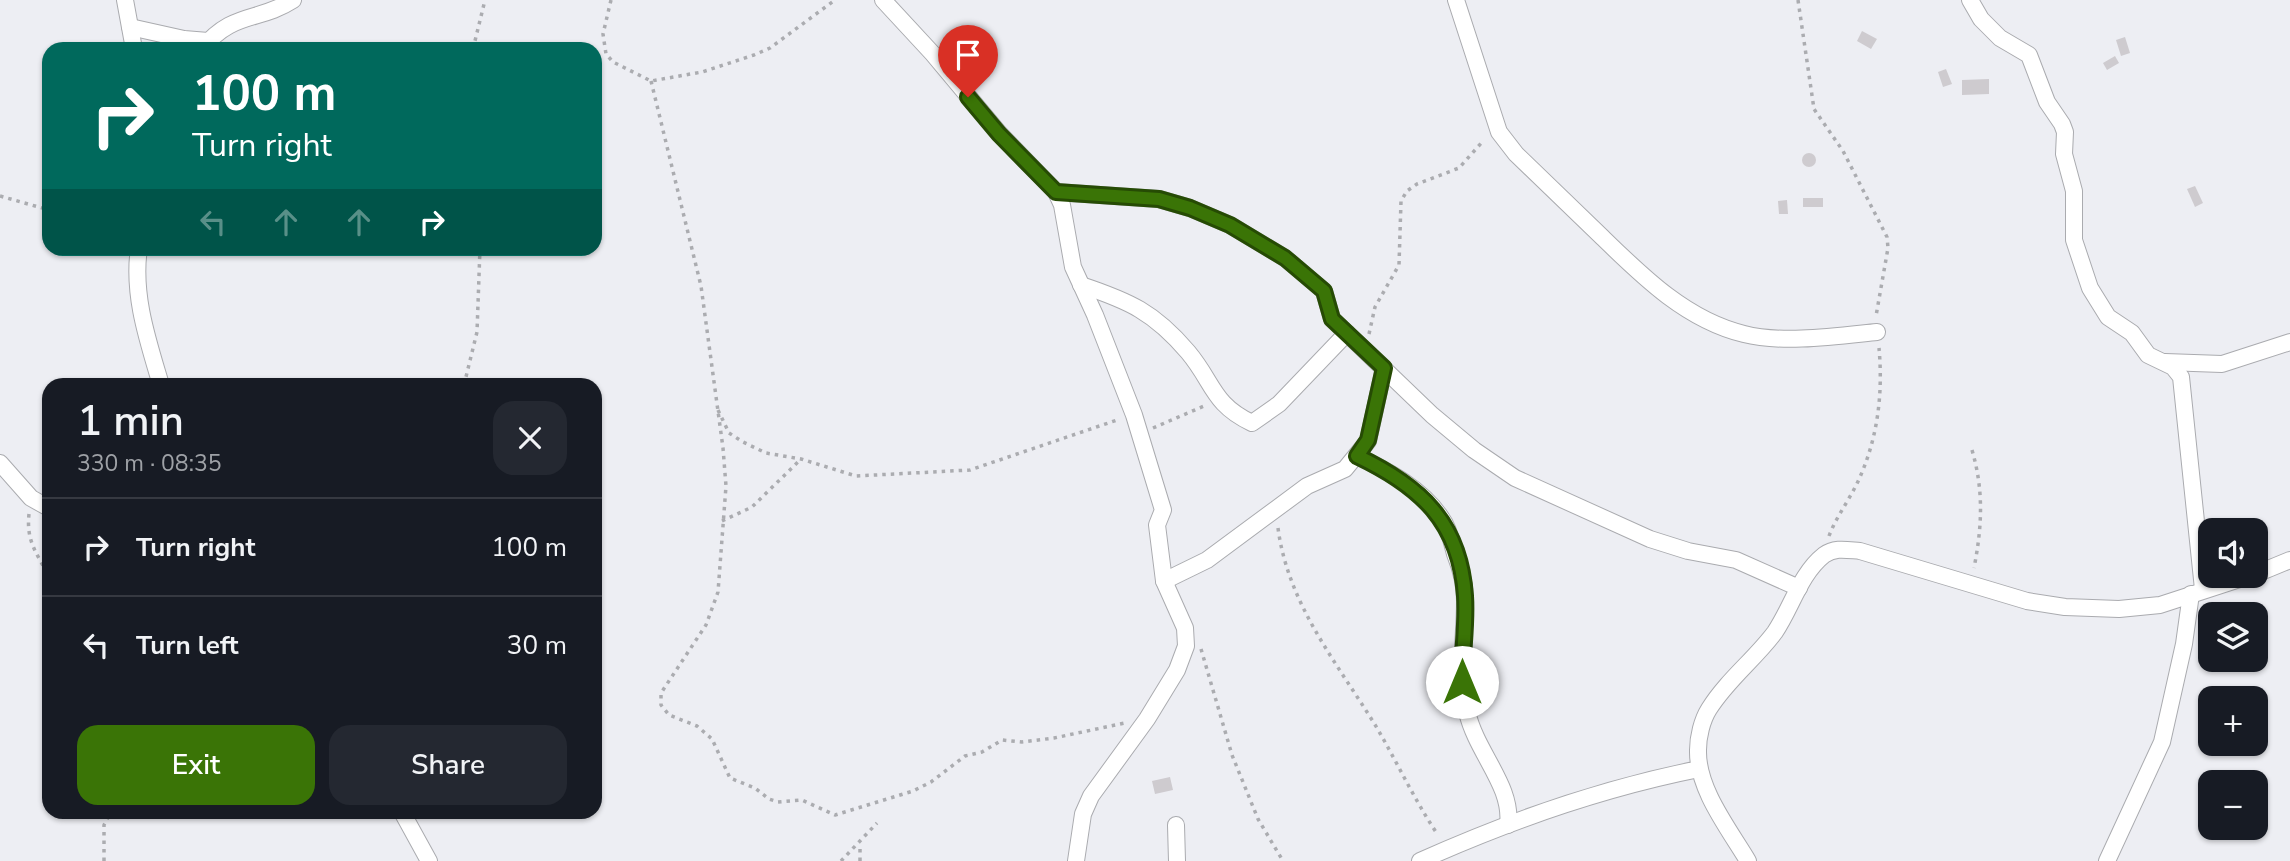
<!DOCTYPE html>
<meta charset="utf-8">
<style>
:root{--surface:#171b24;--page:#242831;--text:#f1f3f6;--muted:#9ea1a6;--line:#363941;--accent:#3a7406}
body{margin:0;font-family:"Nunito Sans",sans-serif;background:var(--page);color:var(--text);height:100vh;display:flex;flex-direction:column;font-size:26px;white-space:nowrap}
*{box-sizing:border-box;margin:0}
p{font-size:23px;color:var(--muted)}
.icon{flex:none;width:38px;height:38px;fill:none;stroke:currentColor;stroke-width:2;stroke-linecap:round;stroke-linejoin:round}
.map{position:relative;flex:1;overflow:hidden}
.sheet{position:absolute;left:42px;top:378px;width:560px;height:441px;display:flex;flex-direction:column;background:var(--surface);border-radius:21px;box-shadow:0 2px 5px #0004}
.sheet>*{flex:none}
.guide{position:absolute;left:42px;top:42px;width:560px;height:214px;border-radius:21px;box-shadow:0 2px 5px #0004;background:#00695c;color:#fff;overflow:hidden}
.controls{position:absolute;left:2198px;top:518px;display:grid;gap:14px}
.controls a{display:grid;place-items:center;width:70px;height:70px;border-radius:14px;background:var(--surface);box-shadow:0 2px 5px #0004;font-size:35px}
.pin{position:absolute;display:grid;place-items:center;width:60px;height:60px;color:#fff;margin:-72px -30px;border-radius:50% 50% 50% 0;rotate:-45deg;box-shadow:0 0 7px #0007}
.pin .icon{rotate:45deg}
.me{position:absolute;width:77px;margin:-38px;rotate:0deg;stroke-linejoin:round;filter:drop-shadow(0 0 5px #0008)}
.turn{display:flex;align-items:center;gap:24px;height:147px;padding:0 35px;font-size:32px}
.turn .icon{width:91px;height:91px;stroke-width:2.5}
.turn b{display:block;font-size:49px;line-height:60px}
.lanes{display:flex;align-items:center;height:66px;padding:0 35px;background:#0003;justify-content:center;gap:35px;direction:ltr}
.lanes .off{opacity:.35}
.round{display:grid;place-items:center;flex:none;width:74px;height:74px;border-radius:21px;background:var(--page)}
.overview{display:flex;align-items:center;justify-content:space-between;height:119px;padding:0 35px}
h1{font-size:42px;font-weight:600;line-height:52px}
.cta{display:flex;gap:14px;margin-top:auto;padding:14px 35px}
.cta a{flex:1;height:80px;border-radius:21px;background:var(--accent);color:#fff;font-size:28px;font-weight:600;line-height:80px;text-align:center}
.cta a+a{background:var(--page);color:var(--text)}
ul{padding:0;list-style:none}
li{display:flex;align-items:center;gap:21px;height:98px;padding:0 35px;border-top:2px solid var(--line)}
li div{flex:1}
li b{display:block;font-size:26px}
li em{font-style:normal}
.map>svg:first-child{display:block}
.building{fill:#cecbcf}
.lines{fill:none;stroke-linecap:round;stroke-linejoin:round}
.street-casing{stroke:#aaabaf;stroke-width:18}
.path{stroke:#abacb0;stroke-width:3.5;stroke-dasharray:3.5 5;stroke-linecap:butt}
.street{stroke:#fff;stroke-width:16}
.route-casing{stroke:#264b04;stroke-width:18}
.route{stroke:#3a7406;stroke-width:12}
</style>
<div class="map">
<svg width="2290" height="861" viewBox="0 0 2290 861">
<rect width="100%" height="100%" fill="#edeef3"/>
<g class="building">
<polygon points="1862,31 1877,39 1871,49 1857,41"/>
<polygon points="2125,37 2130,53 2121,56 2116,40"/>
<polygon points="2115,56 2119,63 2107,70 2103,63"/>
<polygon points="1946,69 1952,84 1943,87 1938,72"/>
<polygon points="1989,79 1989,94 1962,95 1962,80"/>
<circle cx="1809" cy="160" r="7"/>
<polygon points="2195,186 2203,203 2195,207 2187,189"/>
<rect x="1803" y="198" width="20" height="9"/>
<polygon points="1787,200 1788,214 1779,214 1778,201"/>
<polygon points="1170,777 1173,790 1155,794 1152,781"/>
</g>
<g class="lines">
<defs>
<g id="street">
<polyline points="125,0 134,49"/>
<polyline points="883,0 933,54 999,133 1056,192 1062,205 1073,267 1095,315 1134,415 1163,510 1157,525 1164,581 1185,628 1186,646 1177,670 1147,719 1091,796 1083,814 1076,861"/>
<path d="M1456,0L1499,132L1516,154C1544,181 1572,208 1601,236C1642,276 1686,320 1744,334C1782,344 1838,336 1877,332"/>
<polyline points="1970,0 1981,19 2000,38 2029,55 2047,102 2062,124 2065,132 2064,154 2074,191 2074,240 2090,288 2108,317 2132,333 2148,355 2173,367 2181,377 2203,589"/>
<polyline points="130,27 184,39 208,41"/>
<path d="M202,49C232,11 259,22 293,0"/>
<polyline points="1056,192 1159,199 1190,208 1230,225 1285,258 1324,291 1332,319 1432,415 1474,450 1515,478 1650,539 1688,551 1736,560 1799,588"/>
<path d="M139,248C132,295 148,341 161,385"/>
<path d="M1081,285C1129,301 1154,312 1188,352C1214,383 1212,404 1252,423L1279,404L1347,333"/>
<polyline points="2165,362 2222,364 2290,342"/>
<path d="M1357,456C1388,471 1423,489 1442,519C1449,528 1452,543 1455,554C1461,569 1465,584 1465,601C1465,639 1458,675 1467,712C1477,754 1513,786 1508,825"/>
<polyline points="0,463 31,498 49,508"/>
<polyline points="2256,574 2290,560"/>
<polyline points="1164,581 1207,560 1307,486 1345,469 1368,441 1384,368"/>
<polyline points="402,812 429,861"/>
<polyline points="1176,825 1177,861"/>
<path d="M1420,861C1509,821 1604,788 1699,769"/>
<path d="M1748,861C1729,829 1697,789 1698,750C1698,737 1702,720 1709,709C1727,680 1755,659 1775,632C1792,607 1800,574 1824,555C1835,547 1847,550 1860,551L2027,601L2065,607L2119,609L2160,605L2249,576"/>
<polyline points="2107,861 2162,742 2184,644 2191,594"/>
</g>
</defs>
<use href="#street" class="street-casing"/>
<g class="path">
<polyline points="611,0 603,34 606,54 613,62 651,81 702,72 754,55 770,48 835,0"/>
<polyline points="1798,0 1814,109 1843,151 1887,237 1888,248 1876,316"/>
<polyline points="473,49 485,0"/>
<polyline points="651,81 701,286 723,448 726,486 718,592 706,625 661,693 661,705 669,715 697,726 712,739 730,778 755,788 769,799 778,802 802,800 835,815 913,791 931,782 965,756 982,752 1002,740 1022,742 1054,738 1125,723"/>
<polyline points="0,196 49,210"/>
<polyline points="1369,334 1375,307 1399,265 1401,201 1407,191 1417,184 1459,168 1484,140"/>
<polyline points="464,385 477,332 480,248"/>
<polyline points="718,410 729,433 743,442 766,453 801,459 856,476 970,470 1120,419"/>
<polyline points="1153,428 1204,406"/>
<path d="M1972,450C1984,491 1982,527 1974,568"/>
<path d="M29,514C26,542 37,553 49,577"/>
<polyline points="722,521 752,507 801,459"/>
<path d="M1278,528C1288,605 1338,664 1377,728C1398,764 1415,801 1438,835"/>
<path d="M1829,536C1837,515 1851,498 1860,477C1878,436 1883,393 1879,348"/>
<polyline points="1201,649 1232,755 1258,819 1283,861"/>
<polyline points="104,861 104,825 111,812"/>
<polyline points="841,861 877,823"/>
<polyline points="860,861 860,844"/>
</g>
<use href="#street" class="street"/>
</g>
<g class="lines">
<defs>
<path id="route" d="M968,97L999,134L1056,192L1159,199L1190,208L1230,225L1285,258L1324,291L1332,319L1384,368L1368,440L1357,456C1420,486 1460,522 1465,596C1467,624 1462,653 1462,682"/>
</defs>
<use href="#route" class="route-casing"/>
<use href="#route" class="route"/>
</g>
</svg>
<div class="controls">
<a><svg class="icon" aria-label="sound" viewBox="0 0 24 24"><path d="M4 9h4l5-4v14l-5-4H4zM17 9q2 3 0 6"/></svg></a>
<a><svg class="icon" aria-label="layers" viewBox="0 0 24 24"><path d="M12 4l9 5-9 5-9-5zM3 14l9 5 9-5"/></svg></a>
<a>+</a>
<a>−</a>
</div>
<div class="pin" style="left:968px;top:97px;background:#d93025"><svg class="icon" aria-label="arrive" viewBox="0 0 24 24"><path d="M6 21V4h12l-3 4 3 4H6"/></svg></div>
<svg class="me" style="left:1462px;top:682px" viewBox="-20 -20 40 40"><circle r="19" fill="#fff"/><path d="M0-13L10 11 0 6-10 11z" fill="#3a7406"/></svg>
<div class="guide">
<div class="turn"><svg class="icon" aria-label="right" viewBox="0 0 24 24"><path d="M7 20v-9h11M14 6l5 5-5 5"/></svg><div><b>100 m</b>Turn right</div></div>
<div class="lanes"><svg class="icon off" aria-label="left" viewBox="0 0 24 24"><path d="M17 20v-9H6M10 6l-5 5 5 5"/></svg><svg class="icon off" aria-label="ahead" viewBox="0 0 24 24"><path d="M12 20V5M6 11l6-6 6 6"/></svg><svg class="icon off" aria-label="ahead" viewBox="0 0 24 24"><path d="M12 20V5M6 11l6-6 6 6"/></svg><svg class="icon" aria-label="right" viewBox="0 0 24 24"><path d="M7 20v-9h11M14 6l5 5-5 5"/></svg></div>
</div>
<section class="sheet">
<div class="overview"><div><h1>1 min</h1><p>330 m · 08:35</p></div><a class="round"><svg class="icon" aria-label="close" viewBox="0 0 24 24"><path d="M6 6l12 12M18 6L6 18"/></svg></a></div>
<ul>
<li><svg class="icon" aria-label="right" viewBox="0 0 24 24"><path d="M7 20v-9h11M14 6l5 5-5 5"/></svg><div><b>Turn right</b></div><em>100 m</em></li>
<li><svg class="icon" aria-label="left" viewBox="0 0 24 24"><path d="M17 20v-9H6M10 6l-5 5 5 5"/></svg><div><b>Turn left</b></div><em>30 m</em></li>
</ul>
<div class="cta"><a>Exit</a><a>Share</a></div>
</section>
</div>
